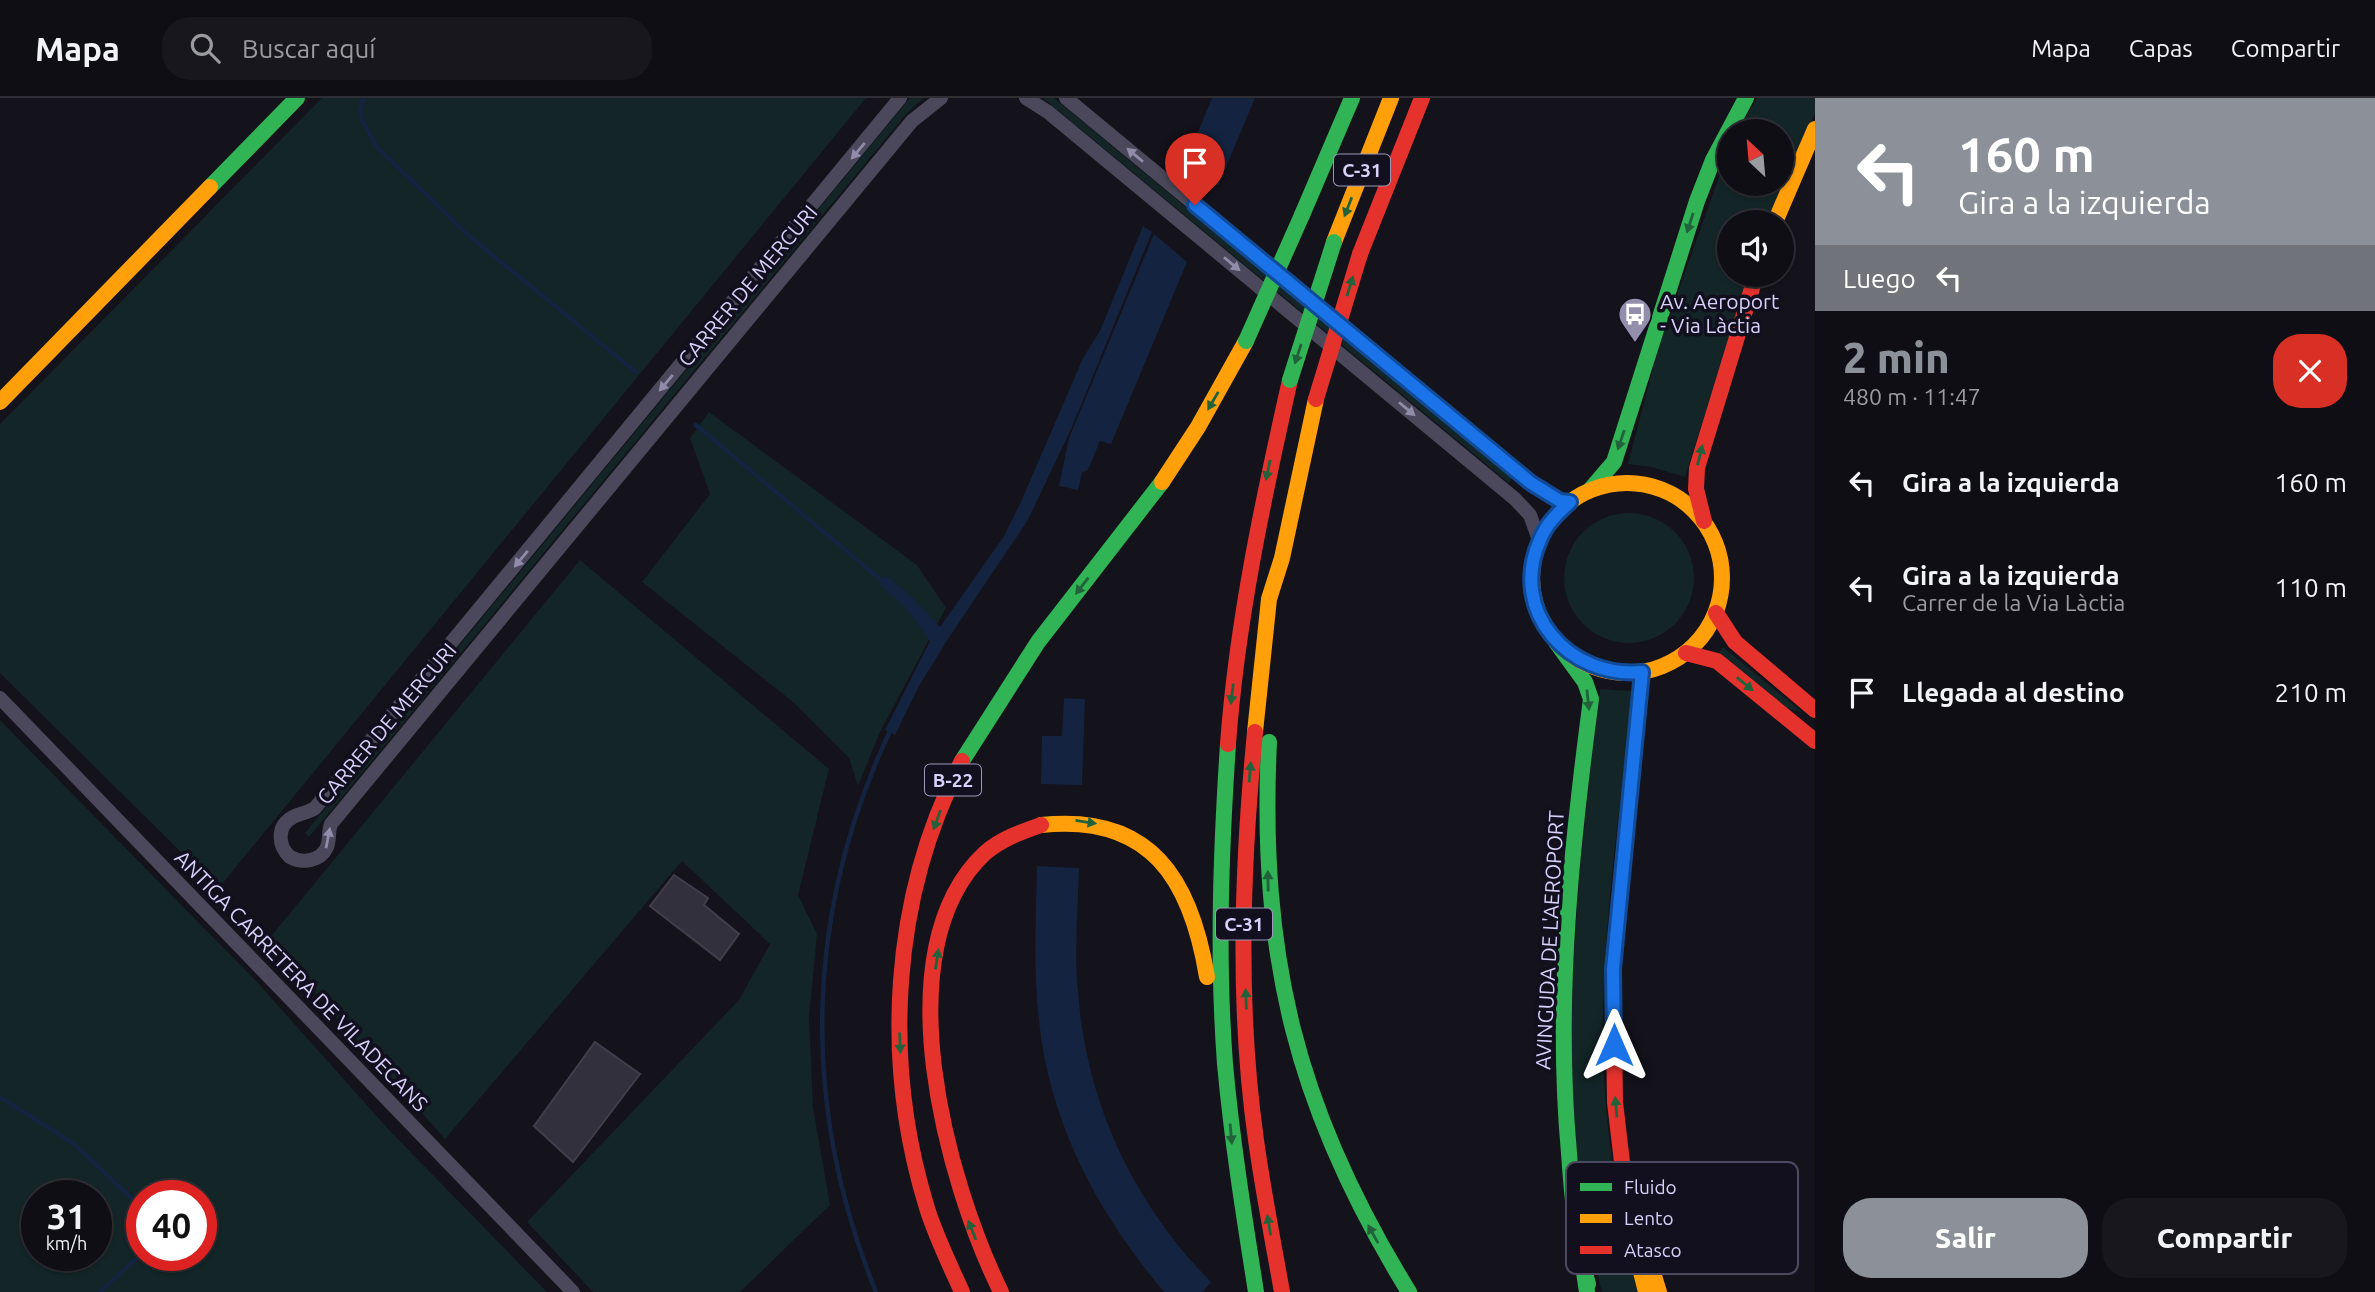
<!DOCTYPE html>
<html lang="es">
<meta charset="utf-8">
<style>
:root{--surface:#0f0e14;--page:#18171d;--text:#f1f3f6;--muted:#9b9ca0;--line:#2f2e34;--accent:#8c9099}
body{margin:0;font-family:Ubuntu,sans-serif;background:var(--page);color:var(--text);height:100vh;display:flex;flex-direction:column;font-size:26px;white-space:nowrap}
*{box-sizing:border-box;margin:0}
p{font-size:23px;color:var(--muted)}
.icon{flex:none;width:38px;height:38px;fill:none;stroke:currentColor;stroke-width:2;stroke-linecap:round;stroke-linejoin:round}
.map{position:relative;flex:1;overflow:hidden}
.sheet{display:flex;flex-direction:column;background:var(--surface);width:560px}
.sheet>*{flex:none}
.top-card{background:#8c9099;color:#fff;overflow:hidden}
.needle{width:46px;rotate:334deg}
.controls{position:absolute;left:1717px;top:21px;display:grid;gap:14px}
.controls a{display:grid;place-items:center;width:77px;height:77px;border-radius:50%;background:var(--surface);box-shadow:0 2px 5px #0004,0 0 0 2px var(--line);font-size:35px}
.speed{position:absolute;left:21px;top:1082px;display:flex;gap:14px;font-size:35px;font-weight:700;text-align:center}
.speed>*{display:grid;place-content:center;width:91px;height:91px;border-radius:50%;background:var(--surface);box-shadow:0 2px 5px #0004,0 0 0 2px var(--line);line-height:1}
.speed small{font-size:18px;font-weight:400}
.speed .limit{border:10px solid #d22;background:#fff;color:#111}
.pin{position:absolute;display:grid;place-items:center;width:60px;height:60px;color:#fff;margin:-72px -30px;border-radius:50% 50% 50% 0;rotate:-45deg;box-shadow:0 0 7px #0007}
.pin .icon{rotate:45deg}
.me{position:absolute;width:77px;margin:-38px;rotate:0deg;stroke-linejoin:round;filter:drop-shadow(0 0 5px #0008)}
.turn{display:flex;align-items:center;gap:24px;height:147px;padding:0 28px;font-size:32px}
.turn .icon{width:91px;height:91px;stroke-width:2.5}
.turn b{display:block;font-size:49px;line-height:60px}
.then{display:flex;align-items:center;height:66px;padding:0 28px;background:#0003;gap:14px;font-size:26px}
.round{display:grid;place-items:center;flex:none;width:74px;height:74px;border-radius:28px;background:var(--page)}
.overview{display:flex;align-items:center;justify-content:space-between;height:119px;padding:0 28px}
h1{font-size:42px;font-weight:800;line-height:52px;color:var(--accent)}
.button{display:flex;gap:14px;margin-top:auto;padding:14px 28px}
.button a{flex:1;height:80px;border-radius:28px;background:var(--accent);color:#fff;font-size:28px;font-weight:800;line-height:80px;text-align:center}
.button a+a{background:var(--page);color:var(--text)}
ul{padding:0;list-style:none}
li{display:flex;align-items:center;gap:21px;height:105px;padding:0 28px}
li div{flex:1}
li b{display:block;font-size:26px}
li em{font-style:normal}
header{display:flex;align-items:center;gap:42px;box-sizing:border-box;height:98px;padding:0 35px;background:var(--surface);border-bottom:2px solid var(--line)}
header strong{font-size:33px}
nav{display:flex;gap:38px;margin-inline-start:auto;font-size:24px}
.search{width:490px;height:63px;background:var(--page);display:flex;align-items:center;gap:18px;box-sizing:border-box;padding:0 24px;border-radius:28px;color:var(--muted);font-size:26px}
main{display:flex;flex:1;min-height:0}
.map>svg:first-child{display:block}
.green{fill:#132526;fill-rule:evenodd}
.water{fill:#14233f}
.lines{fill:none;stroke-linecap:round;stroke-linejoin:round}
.stream{stroke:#14233f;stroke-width:4.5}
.canal{stroke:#14233f;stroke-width:16}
.building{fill:#32303d;stroke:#413d4d;stroke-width:2}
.street{stroke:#4a485a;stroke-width:14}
.fast{stroke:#30b455;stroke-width:16}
.slow{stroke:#ff9f0a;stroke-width:16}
.jam{stroke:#e5322d;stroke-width:16}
.fast-bridge{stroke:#30b455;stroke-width:16}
.jam-bridge{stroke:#e5322d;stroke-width:16}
.oneway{fill:#918caa}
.oneway2{fill:#21623a}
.route-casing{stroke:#114b97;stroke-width:18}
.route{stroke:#1a73e8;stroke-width:12}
.labels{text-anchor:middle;stroke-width:7;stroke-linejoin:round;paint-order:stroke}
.shield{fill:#120f1e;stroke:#9d97b8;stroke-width:2}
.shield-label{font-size:19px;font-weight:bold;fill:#d8d1fa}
.street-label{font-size:21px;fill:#d8d1fa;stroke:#120f1e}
.poi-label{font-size:21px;fill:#d8d1fa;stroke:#120f1e;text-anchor:start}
.key{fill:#120f1e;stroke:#4d4960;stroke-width:2}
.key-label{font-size:19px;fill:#d8d1fa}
</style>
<header>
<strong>Mapa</strong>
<div class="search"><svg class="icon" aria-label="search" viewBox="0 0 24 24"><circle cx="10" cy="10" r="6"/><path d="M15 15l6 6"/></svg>Buscar aquí</div>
<nav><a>Mapa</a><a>Capas</a><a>Compartir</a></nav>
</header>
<main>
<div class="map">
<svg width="1815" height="1194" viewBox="0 0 1815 1194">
<rect width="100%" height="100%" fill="#14121a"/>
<g class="green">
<polygon points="322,0 866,0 218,791 0,575 0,326"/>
<polygon points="910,0 924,0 907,15 309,739 305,735"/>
<polygon points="1043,0 1054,0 1512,380 1509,385"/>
<polygon points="1757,0 1815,0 1815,15 1767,124 1729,124 1729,177 1749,177 1685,379 1651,369 1628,366 1659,247 1729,51 1729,86 1782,86 1782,33 1737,33"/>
<polygon points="709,314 917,467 946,510 880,634 858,688 849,660 793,604 642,484 710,396 690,340"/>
<circle cx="1629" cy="480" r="65"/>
<polygon points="580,462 829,671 798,797 817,836 809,919 813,1009 830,1107 740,1194 593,1194 527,1124 739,902 770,846 682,763 445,1041 268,842"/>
<polygon points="1723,549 1802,614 1788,611 1719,554"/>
<path d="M1600,591L1633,593C1621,703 1604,815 1603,926C1602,1014 1616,1109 1638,1194H1602C1549,1002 1577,786 1600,591Z"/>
<path d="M0,622L257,884L390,1033L547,1194H0ZM37,1097H96V1157H37ZM142,1097H201V1157H142Z"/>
</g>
<g class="water">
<polygon points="1212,0 1255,0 1218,88 1187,61"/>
<polygon points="1143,128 1152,134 1072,329 1028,422 948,541 919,588 895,637 885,632 930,543 907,512 879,486 886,477 914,501 940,529 1004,438 1020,406 1083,260 1100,233"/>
<polygon points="1154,136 1187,164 1111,346 1090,340 1078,392 1059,388 1069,340"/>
<polygon points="1064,600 1085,601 1082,687 1041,686 1042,638 1062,638"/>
<path d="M1037,768L1079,770C1078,811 1074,853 1078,893C1086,1005 1133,1105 1211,1184L1203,1194H1164C1098,1115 1050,1027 1039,923C1033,872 1036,820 1037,768Z"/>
</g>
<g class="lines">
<g class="stream">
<polyline points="364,0 360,13 362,22 376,48 468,137 636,274"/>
<polyline points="696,327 886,486"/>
<polyline points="0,999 74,1046 142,1110"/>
<polyline points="100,1194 142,1155"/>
<path d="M876,1194C800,1007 804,814 891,631"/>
</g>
<polyline class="canal" points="1082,366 1100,321"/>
</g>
<g class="building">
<polygon points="674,777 708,800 704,807 739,836 720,862 650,808"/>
<polygon points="595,944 640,976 573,1064 534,1028"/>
</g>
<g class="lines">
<g class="street">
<path d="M900,0L315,710C308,715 300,715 293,719C276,728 278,748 290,759C303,766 321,763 327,749C330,742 328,733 331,726L912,23L941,0"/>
<polyline points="1026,0 1048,14 1515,401 1530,417 1539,442"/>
<polyline points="1066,0 1531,385 1561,403 1570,404"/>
<polyline points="0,600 573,1194"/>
</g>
<g class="fast">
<polyline points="210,89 297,0"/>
<polyline points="1302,117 1352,0"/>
<polyline points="1590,392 1614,364 1697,103 1713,62 1746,0"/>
<path d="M1556,544L1585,584L1591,601C1571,752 1555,903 1569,1055C1572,1099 1576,1143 1588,1186"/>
<path d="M1269,644C1259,858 1296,1011 1409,1194"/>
<path d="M1228,646C1221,752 1217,859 1225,966C1232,1043 1244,1118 1256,1194"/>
<polyline points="962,663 1038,544 1162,384"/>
<polyline points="1584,1174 1587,1194"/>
</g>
<g class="slow">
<polyline points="1775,124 1815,31"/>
<polyline points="1334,144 1391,0"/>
<polyline points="0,304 210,89"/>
<polyline points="1162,384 1198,329 1246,243"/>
<circle cx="1627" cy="480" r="95"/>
<polyline points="1255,634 1269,501 1282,460 1316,301"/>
<path d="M1041,727C1151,715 1191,782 1207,879"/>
<polyline points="1623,1077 1659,1194"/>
<polyline points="1637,1158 1646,1194"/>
</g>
<g class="jam">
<polyline points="1360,156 1422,0"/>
<polyline points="1704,423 1696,391 1697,370 1756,177"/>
<polyline points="1716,515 1735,544 1815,612"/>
<polyline points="1686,555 1717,563 1815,643"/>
<path d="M1255,634C1242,769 1237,908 1256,1042C1263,1093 1273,1143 1282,1194"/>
<path d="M1228,646C1237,523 1263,402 1290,282"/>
<polyline points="1625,1090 1615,1004 1613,871 1642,574"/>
<path d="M962,1194C950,1167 936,1139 927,1110C882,965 891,799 962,663"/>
<path d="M1001,1194C948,1086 881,852 985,755C1001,741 1021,734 1041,727"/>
</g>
<g class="fast-bridge">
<polyline points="1246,243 1302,117"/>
<polyline points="1290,282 1334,144"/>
</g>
<polyline class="jam-bridge" points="1316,301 1360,156"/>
</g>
<defs><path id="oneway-solid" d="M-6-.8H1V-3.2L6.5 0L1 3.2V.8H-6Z" transform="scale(1.75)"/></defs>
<g class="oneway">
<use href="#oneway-solid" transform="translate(858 53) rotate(130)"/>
<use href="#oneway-solid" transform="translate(1135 57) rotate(-140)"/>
<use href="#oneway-solid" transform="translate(1232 166) rotate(40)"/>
<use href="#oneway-solid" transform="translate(666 285) rotate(130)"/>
<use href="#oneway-solid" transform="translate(1407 311) rotate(40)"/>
<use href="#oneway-solid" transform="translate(521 461) rotate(130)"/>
<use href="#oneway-solid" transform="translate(328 740) rotate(-79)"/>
</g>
<g class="oneway2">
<use href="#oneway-solid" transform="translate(1348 109) rotate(111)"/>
<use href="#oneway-solid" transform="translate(1690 125) rotate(108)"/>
<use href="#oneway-solid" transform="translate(1350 188) rotate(-73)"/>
<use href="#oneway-solid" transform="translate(1298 256) rotate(108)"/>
<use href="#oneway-solid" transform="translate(1213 303) rotate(120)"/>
<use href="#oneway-solid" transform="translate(1621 342) rotate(109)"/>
<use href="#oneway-solid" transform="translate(1700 357) rotate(-76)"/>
<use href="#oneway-solid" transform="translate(1268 372) rotate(102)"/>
<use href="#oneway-solid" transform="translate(1082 488) rotate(128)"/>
<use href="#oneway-solid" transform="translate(1745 586) rotate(39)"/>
<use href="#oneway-solid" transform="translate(1232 596) rotate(97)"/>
<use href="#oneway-solid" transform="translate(1588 602) rotate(84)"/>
<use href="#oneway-solid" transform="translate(1250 674) rotate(-85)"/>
<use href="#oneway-solid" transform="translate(937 722) rotate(110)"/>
<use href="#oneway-solid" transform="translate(1086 724) rotate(9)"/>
<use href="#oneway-solid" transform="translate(1268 783) rotate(-91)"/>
<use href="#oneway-solid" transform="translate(937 861) rotate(-81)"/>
<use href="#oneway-solid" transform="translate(1246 901) rotate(-92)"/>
<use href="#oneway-solid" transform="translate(900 945) rotate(88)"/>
<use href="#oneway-solid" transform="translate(1616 1009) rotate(-95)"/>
<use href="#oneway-solid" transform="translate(1231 1036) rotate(85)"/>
<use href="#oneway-solid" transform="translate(1269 1127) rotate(-99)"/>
<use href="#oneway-solid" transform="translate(972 1132) rotate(-112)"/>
<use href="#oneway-solid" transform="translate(1373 1136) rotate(-119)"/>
</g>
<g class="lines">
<defs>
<path id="route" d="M1195,107L1531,385L1560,403L1570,404C1558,415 1546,426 1540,442C1508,513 1569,581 1642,574L1613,871L1614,947"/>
</defs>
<use href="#route" class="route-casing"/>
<use href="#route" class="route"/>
</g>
<defs>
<symbol id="bus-pin" viewBox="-11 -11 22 30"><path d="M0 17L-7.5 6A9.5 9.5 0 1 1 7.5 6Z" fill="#938eac" stroke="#120f1e"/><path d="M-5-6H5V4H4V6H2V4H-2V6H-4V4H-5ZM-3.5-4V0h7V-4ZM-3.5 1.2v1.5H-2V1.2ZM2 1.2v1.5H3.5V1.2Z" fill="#fff"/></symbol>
</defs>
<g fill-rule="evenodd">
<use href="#bus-pin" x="1616" y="197" width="38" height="52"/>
</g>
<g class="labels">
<g class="shield">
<rect x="1334" y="56.5" width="56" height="31" rx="5"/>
<rect x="925" y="666.5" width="56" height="31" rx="5"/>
<rect x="1216" y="810.5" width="56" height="31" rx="5"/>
</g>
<g class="shield-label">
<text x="1362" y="79">C-31</text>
<text x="953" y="689">B-22</text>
<text x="1244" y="833">C-31</text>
</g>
<g class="street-label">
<text transform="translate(748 188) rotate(-50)" y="7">CARRER DE MERCURI</text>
<text transform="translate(387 626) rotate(-50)" y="7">CARRER DE MERCURI</text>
<text transform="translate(1550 842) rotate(-87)" y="7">AVINGUDA DE L'AEROPORT</text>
<text transform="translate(301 883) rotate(46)" y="7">ANTIGA CARRETERA DE VILADECANS</text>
</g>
<g class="poi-label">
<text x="1660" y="211">Av. Aeroport<tspan x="1660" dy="24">- Via Làctia</tspan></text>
</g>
</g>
<rect x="1566" y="1064" width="232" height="112" rx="10" class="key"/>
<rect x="1580" y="1085" width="32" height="8" fill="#30b455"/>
<rect x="1580" y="1116" width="32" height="9" fill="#ff9f0a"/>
<rect x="1580" y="1148" width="32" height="8" fill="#e5322d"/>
<g class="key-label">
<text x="1624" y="1096">Fluido</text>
<text x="1624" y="1127">Lento</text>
<text x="1624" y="1159">Atasco</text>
</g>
</svg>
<div class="controls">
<a><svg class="needle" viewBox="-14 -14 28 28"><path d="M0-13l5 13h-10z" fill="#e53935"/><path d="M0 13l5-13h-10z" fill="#9b9ca0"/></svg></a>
<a><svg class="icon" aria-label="sound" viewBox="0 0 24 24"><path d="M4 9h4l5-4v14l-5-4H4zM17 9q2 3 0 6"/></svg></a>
</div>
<div class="speed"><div>31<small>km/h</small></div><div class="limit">40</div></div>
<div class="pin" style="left:1195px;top:107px;background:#d93025"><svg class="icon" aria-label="arrive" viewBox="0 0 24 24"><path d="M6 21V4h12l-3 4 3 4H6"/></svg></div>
<svg class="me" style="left:1614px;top:947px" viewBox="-20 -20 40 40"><path d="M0-17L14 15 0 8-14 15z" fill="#1a73e8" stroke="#fff" stroke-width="4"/></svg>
</div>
<section class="sheet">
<div class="top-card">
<div class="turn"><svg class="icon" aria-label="left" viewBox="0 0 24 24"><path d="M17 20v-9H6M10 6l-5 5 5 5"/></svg><div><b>160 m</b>Gira a la izquierda</div></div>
<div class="then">Luego<svg class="icon" aria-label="left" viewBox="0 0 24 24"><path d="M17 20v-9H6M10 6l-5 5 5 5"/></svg></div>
</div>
<div class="overview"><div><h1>2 min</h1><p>480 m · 11:47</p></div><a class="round" style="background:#d93025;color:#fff"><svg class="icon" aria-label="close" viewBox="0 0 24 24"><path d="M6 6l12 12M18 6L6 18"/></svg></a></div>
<ul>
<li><svg class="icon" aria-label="left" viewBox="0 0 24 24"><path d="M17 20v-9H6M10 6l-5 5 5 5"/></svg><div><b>Gira a la izquierda</b></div><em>160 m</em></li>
<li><svg class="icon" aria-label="left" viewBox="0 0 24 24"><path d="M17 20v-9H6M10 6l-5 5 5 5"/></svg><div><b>Gira a la izquierda</b><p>Carrer de la Via Làctia</p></div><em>110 m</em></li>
<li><svg class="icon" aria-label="arrive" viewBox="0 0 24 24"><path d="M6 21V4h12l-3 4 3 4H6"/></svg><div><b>Llegada al destino</b></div><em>210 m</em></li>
</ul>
<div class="button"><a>Salir</a><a>Compartir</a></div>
</section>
</main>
